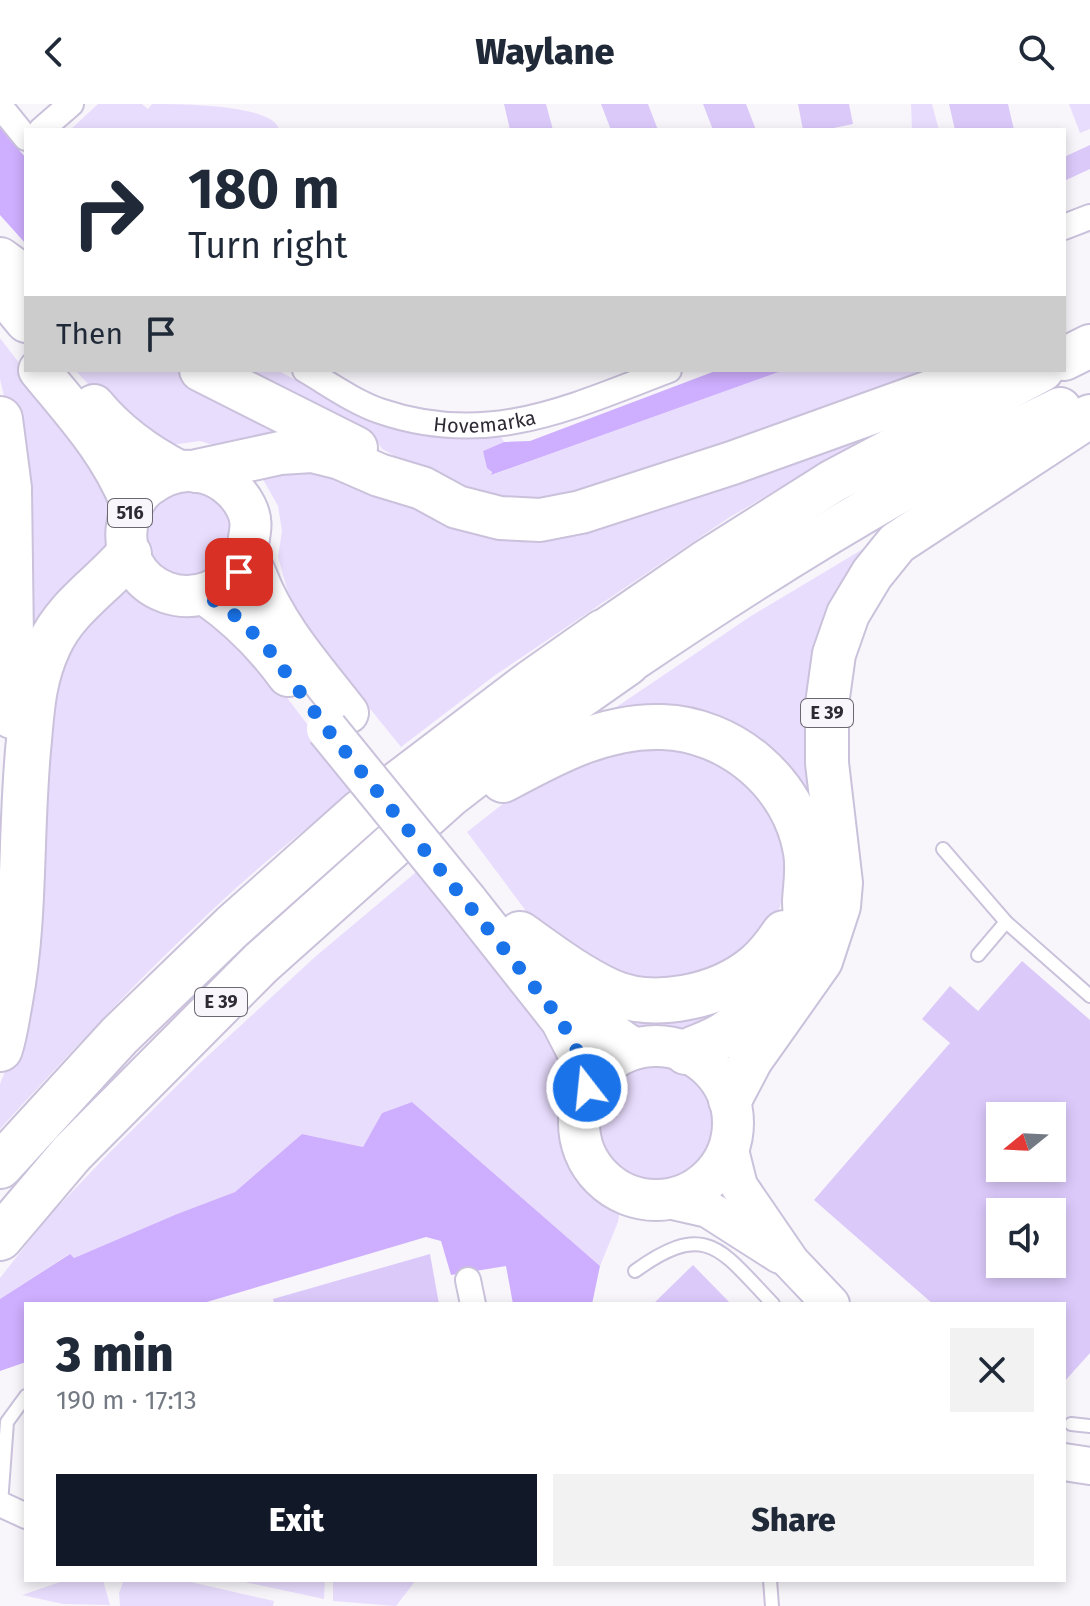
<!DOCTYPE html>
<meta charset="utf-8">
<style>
:root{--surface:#fff;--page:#f2f2f3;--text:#1f2937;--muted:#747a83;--accent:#111827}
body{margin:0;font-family:"Fira Sans",sans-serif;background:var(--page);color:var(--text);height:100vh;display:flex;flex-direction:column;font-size:30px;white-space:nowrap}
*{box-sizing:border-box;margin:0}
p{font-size:26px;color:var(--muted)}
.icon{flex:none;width:44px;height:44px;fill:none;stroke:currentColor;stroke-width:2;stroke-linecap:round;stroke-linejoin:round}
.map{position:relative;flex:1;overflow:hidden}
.sheet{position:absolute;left:24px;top:1198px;width:1042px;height:280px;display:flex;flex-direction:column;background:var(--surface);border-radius:0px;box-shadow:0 4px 12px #0003}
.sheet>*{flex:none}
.banner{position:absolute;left:24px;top:24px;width:1042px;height:244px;border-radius:0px;box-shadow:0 4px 12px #0003;background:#fff;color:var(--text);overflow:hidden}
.needle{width:52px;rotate:252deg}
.tools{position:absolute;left:986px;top:998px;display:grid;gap:16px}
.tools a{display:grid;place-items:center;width:80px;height:80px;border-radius:0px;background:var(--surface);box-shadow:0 4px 12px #0003;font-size:40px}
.pin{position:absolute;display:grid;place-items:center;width:68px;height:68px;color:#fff;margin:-34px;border-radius:16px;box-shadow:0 4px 12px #0006}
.me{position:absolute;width:88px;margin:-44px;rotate:344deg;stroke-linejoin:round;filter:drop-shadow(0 0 6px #0008)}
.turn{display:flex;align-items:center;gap:28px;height:168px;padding:0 32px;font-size:36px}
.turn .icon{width:104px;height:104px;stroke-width:2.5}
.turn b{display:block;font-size:56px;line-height:68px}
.then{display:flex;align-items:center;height:76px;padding:0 32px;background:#0003;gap:16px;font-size:30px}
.round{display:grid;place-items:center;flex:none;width:84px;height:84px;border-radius:0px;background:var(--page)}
.headline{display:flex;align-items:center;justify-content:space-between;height:136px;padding:0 32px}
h1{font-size:48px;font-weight:800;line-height:60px}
.primary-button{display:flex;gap:16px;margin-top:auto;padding:16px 32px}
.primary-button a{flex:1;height:92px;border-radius:0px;background:var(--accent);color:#fff;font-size:32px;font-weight:800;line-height:92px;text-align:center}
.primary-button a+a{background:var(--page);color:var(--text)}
header{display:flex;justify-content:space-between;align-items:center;height:104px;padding:0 32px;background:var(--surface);font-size:36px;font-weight:800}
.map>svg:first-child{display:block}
.green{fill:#e9ddfe}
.forest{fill:#ceaefe}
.building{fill:#dbc9fa;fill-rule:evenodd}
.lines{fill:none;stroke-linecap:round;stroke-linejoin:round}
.service-casing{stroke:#cac1db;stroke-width:16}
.minor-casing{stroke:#cac1db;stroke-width:28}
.secondary-casing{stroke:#cac1db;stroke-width:40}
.primary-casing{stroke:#cac1db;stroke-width:44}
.trunk-casing{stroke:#cac1db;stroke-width:46}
.motorway-casing{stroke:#cac1db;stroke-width:48}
.service{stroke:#fff;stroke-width:12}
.minor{stroke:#fff;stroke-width:24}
.secondary{stroke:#fff;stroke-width:36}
.primary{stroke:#fff;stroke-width:40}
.trunk{stroke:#fff;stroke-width:42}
.motorway{stroke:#fff;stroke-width:44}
.primary-bridge-casing{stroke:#cac1db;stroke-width:44;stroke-linecap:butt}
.primary-bridge{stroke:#fff;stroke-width:40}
.route{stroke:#1a73e8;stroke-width:14;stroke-dasharray:0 25.2}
.labels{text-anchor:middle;stroke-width:6;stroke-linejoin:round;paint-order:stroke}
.shield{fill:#f8f6fb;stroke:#6b6770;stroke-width:2}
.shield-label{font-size:18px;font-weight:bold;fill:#2e2a34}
.street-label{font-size:20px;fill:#2e2a34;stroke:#f8f6fb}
</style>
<header><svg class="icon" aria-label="back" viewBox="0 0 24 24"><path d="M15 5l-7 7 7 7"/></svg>Waylane<svg class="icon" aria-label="search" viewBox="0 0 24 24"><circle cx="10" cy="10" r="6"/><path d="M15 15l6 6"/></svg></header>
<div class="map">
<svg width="1090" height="1502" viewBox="0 0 1090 1502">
<rect width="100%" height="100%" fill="#f8f6fb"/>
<g class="green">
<path d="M98,0H142L148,5L152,0C178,0 275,0 279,26H70Z"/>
<polygon points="911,0 932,0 939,26 912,26"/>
<polygon points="1069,0 1090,0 1090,25 1080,29"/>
<polygon points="0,234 114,383 116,436 34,545 13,331 0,275"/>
<polygon points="75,266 182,266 296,324 241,350 200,337 171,341 122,316"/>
<polygon points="243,266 277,266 324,291 472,332 501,333 504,338 483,347 492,371 784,266 960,266 694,361 520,402 450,381 382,345 375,334 324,311"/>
<polygon points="882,325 730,413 494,572 401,643 307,527 291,499 278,453 282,427 278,402 260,370 298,359 456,416"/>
<polygon points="193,385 219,396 228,408 234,436 222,462 183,477 148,454 145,412 165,391"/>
<polygon points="868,442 873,453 823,717 803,687 618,616 615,604 751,512"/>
<path d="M130,479L190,504L248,542L357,686C331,706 305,725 280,746C179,831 89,928 0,1025V980L13,947L37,659L58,545L109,503L113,495Z"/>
<polygon points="681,638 733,668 763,702 778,731 784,757 784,779 780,803 766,827 726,865 648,883 579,851 526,807 467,728 523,684 609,644"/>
<polygon points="421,764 551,927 569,974 564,1006 565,1044 577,1070 594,1090 620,1106 618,1118 600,1162 412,998 382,1009 363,1043 302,1030 235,1088 177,1110 74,1154 69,1150 0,1195 0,1174 48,1113 112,1046 199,960 316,852"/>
<polygon points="576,881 745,884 694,931 642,927"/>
<circle cx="656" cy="1020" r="66"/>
<polygon points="66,1476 103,1476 110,1501 63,1500 22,1491"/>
<polygon points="124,1476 182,1476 274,1497 273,1502 120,1502 119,1489"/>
<polygon points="235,1476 325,1476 324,1495"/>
<polygon points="333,1476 416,1476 396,1502 333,1497"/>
</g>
<g class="forest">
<polygon points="0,24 26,54 26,140 0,111"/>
<polygon points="718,266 784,266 491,371 492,368 487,364 483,347 504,338 530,337"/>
<polygon points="412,998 600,1162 592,1200 513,1200 506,1162 451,1171 441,1137 426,1133 200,1200 26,1200 26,1258 0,1267 0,1195 70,1150 74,1154 177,1110 235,1088 302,1030 363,1043 382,1009"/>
</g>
<g class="building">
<polygon points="504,0 546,0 553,26 510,26"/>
<polygon points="601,0 648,0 658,26 611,26"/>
<polygon points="703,0 746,0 756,26 713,26"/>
<polygon points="798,0 849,0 853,20 824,26 803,26"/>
<polygon points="949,0 1008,0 1014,26 955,26"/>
<polygon points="1090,41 1090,65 1064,77 1064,53"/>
<path d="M1022,857L1090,916V1249L1064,1278V1200H933L814,1096L950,939L922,915L950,882L978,907ZM1000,1012H1052V1064H1000ZM1000,1108H1052V1160H1000Z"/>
<polygon points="430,1150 439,1200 274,1200 273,1195"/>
<polygon points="693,1161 731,1200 653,1200"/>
</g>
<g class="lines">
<defs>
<g id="service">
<polyline points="943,745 1006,818 1090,892"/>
<polyline points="978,851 1006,818"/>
<path d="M635,1167C707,1115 721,1146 773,1200"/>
<polyline points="1071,1320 1090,1322"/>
<polyline points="1,1400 7,1318 26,1292"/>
<polyline points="770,1476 772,1502"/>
</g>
<g id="minor">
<polyline points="0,2 26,34"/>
<polyline points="41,26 71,0"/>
<polyline points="1064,123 1090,113"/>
<path id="s1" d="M305,266C329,280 354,298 380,307C488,344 569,304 669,266"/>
<polyline points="468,1176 473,1200"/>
<polyline points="0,1400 26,1412"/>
</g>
<g id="secondary">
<polyline points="729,1042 739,1082 791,1158 831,1200"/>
<polyline points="664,1095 708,1105 780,1151"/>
<polyline points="1064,1358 1090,1362"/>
</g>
<g id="primary">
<polyline points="0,186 26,218"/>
<path d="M39,266C76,311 110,347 132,402"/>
<path d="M94,301C118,330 146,350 179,367"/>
<path d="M248,450C208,528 109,487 129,412C132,400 139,389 148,382C163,371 180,364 199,368C219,371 237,385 246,403C256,423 246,433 248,451C249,458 255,467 257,473C277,525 315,566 348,609"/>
<path d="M206,491C239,514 264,539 288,572"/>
<polyline points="467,797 561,916 578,949 587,984"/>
<path d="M555,873C578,903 602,924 634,945"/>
<circle cx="656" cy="1019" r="77"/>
</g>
<g id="trunk">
<polyline points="0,155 26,174"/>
<polyline points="1064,255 1090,242"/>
<polyline points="201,266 356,344"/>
<polyline points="197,367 280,349 312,347 340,354 379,371 422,384 457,403 500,414 540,416 581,408 732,359 991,266"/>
<polyline points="603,528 705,458 833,377 1042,266"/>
<path d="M627,559C730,489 835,422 945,362C982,342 1022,324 1060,305"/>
<polyline points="730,996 751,956 821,857 839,802 841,779 827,659 827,600 834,550 848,510 872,470 897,439 1090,312"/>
</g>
<g id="motorway">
<polyline points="0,315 9,384 12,612"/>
<path d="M503,676C553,649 604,621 662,623C731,625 795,679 806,748C809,765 806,780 805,797C805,806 807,817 805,827C800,861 754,912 725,930C713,938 699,942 686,948"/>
<path d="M520,830C548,850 577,872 609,887C653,907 719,893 756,862C767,853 776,841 784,829"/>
<path d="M0,945C5,930 7,913 10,897C26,811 20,722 29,636C32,601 34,573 49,541C66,503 103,481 129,450"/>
<polyline points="0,1062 119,932 233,822 361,708 532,578 603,528"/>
<polyline points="0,1134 72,1049 261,859 449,691 550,613 627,559"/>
</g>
</defs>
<use href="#service" class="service-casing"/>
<use href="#minor" class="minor-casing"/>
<use href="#secondary" class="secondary-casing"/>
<use href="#primary" class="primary-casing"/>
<use href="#trunk" class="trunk-casing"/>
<use href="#motorway" class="motorway-casing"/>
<use href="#service" class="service"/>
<use href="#minor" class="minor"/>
<use href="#secondary" class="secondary"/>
<use href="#primary" class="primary"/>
<use href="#trunk" class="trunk"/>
<use href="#motorway" class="motorway"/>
<defs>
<polyline id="primary-bridge" points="327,625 467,797"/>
</defs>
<use href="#primary-bridge" class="primary-bridge-casing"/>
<use href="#primary-bridge" class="primary-bridge"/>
</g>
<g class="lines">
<polyline class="route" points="239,468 224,482 206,491 237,513 267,543 327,625 561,916 578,949 587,984"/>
</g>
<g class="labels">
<g class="shield">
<rect x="108" y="395" width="44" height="28" rx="6"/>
<rect x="801" y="595" width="52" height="28" rx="6"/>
<rect x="195" y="884" width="52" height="28" rx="6"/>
</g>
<g class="shield-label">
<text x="130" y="415">516</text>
<text x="827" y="615">E 39</text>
<text x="221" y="904">E 39</text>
</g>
<g class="street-label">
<text dy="7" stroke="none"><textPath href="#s1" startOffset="192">Hovemarka</textPath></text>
</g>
</g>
</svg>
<div class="tools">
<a><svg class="needle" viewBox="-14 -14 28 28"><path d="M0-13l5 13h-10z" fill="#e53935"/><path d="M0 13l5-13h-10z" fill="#747a83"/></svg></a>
<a><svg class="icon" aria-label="sound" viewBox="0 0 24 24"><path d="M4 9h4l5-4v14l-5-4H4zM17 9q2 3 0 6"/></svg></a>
</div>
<div class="pin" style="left:239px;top:468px;background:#d93025"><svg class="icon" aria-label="arrive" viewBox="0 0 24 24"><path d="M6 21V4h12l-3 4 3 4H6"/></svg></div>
<svg class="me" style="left:587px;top:984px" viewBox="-20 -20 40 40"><circle r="17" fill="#1a73e8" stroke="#fff" stroke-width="3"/><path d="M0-11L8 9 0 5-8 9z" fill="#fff"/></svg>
<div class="banner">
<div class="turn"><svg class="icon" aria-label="right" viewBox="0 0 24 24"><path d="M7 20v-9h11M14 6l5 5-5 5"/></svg><div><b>180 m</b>Turn right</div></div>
<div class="then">Then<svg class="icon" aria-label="arrive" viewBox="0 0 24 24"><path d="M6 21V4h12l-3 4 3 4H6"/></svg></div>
</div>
<section class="sheet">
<div class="headline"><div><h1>3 min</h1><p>190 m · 17:13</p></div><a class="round"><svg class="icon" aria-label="close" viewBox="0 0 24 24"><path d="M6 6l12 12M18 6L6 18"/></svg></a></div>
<div class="primary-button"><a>Exit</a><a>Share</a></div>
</section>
</div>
